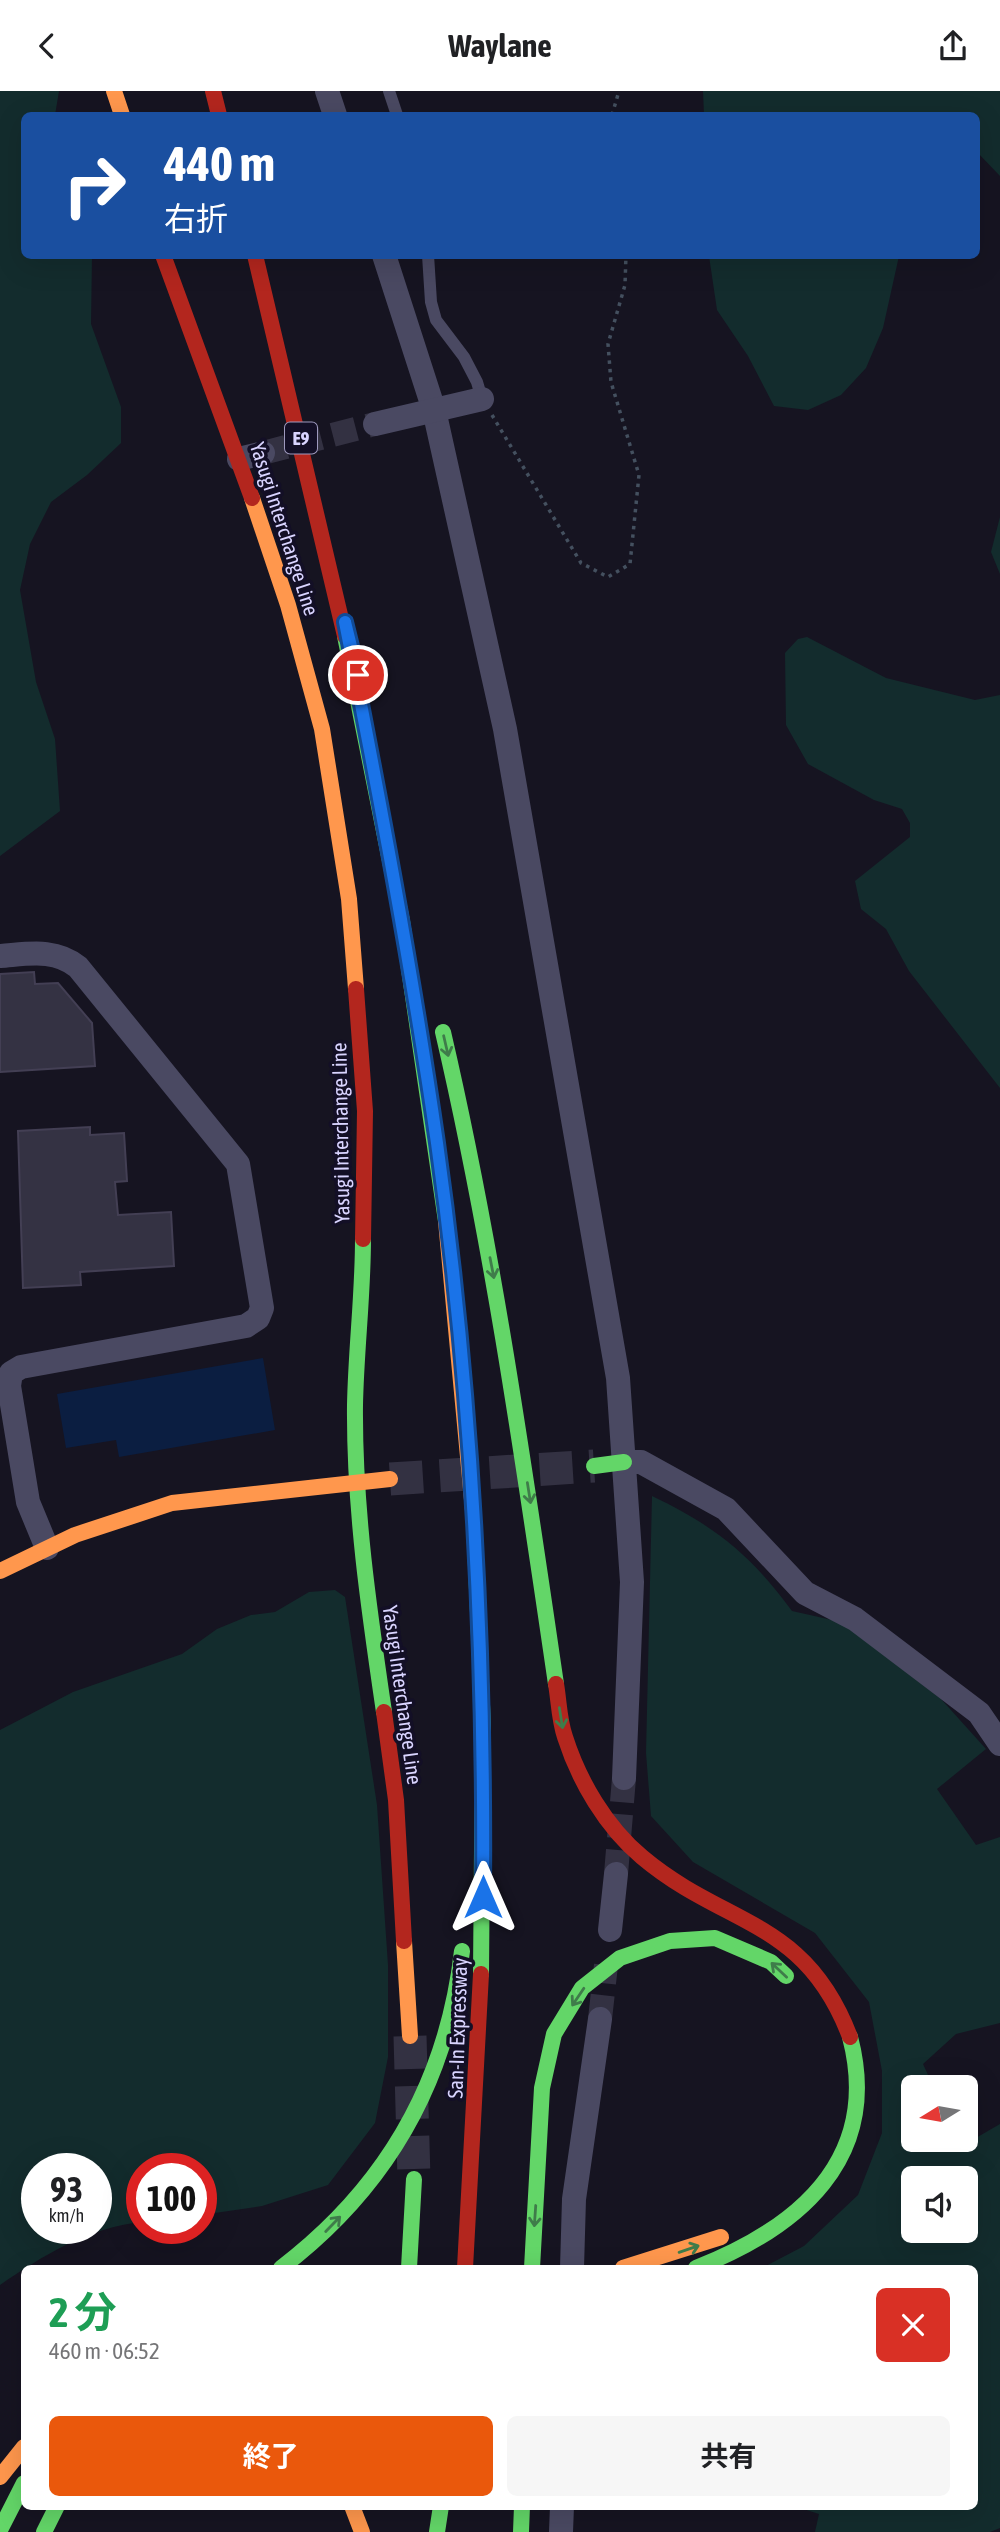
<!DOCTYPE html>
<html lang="ja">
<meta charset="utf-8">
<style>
:root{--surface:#fff;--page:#f6f6f6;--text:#202124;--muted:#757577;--accent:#ea580c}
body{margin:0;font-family:"Asap Condensed","Noto Sans JP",sans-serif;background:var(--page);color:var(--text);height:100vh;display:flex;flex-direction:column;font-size:26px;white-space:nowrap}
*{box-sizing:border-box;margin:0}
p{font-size:23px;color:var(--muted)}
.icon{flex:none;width:38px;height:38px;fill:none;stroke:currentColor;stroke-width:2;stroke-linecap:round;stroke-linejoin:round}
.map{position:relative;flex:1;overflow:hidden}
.side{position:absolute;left:21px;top:2174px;width:957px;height:245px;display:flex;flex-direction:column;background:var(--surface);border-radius:10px;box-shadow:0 7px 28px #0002}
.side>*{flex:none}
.banner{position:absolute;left:21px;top:21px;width:959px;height:147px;border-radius:10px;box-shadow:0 7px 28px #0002;background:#1a4fa0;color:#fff;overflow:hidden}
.needle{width:46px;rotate:259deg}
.buttons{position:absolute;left:901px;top:1984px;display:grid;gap:14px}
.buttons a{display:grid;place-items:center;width:77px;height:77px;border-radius:10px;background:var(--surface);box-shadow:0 7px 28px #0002;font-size:35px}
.speed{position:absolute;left:21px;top:2062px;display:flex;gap:14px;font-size:35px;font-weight:700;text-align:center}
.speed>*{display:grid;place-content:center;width:91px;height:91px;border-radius:50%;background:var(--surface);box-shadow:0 7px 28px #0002;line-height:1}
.speed small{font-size:18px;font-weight:400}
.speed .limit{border:10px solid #d22;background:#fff;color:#111}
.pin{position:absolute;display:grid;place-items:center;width:60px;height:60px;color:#fff;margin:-30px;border:4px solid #fff;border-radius:50%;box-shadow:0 2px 7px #0007}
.me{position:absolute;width:77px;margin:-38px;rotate:0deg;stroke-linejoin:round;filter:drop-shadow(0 0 5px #0008)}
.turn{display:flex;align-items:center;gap:24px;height:147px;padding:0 28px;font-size:32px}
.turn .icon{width:91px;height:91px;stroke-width:2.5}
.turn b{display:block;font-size:49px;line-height:60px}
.round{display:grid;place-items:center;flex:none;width:74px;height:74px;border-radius:10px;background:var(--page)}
.overview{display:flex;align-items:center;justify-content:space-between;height:119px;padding:0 28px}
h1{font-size:42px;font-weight:700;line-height:52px;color:#1e9e55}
.button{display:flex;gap:14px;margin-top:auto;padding:14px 28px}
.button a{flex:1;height:80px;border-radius:10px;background:var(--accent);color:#fff;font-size:28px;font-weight:700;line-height:80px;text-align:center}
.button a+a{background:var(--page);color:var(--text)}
header{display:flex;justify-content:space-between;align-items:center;height:91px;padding:0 28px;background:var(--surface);font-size:32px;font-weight:700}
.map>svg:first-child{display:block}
.green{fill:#132c2d;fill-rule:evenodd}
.water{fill:#0b1e41}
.building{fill:#343243;stroke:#433f54;stroke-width:2}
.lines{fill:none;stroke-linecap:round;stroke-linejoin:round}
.street-tunnel{stroke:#333142;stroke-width:24;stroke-dasharray:24 12;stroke-linecap:butt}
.secondary-tunnel{stroke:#333142;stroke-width:33;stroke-dasharray:33 17;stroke-linecap:butt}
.path{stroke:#44505f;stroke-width:3.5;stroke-dasharray:3.5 5;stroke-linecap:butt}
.lane{stroke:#4a4962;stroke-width:12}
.street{stroke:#4a4962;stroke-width:24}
.fast{stroke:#63d668;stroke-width:16}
.slow{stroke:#ff974d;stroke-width:16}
.jam{stroke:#b3261e;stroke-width:16}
.oneway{stroke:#3f7c4a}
.route-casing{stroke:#114b97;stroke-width:18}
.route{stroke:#1a73e8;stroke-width:12}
.labels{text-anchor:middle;stroke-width:7;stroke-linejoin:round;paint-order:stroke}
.shield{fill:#130f26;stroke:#9e99be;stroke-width:2}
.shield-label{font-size:19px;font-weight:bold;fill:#d9d4ff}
.street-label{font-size:21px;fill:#d9d4ff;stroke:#130f26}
</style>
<header><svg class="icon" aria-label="back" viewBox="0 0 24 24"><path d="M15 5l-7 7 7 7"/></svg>Waylane<svg class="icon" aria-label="share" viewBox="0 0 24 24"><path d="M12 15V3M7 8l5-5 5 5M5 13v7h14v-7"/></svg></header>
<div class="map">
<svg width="1000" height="2441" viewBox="0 0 1000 2441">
<rect width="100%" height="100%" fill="#161421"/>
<g class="green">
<polygon points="0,0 59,0 55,24 24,24 24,164 92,165 91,233 121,316 121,352 87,384 51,411 30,453 20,499 36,591 55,648 60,720 0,765"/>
<polygon points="703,0 1000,0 1000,85 977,61 976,24 704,24"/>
<polygon points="709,165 899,165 883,237 866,277 841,304 808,319 774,315 748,265 717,219"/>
<polygon points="1000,426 1000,483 991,461"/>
<polygon points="807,546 886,587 975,609 1000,604 1000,997 909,880 886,838 861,818 855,790 910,746 910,732 902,718 874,709 808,673 786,634 785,562 798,548"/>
<path d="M652,1405C715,1435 751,1464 792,1520L841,1531L941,1608L986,1658L937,1698L976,1754L1000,1746V1932L956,1943L923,1973L934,1997H914V2049H959L962,2055L1000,2033V2437L990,2441H815L819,2423L794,2415H975V2177H762L804,2155L858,2104L882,2042V1980L869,1911L815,1842L693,1771L651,1725L646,1662ZM914,2088H966V2140H914Z"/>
<path d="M335,1499L345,1506L377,1714L388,1874V1966L375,2032L328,2094L262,2115L201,2124V2077H142V2131C89,2136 42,2165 0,2194V1639L73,1601L182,1563L217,1538L251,1524L275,1521L309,1501ZM96,2077V2137H37V2077Z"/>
</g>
<polygon class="water" points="263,1267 275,1339 119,1366 116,1349 66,1357 57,1303"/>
<g class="building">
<polygon points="34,881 35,893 58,892 92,932 95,975 0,981 0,883"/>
<polygon points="90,1036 90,1044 124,1042 127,1090 115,1091 118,1124 171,1121 174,1175 80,1181 81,1194 23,1197 18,1040"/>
</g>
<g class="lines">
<g class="street-tunnel">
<polyline points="263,362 375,333"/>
<polyline points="616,1783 624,1687"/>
<polyline points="600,1928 606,1874"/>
</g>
<g class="secondary-tunnel">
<polyline points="390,1388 594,1375"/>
<polyline points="410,1945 414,2088"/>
</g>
<g class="path">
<polyline points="612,24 619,0"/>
<polyline points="492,324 581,472 608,486 630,473 639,384 611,291 608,253 625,194 626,164"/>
</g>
<g class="lane">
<polyline points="389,0 397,24"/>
<polyline points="428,164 431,211 436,229 464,266 477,291 482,308"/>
</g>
<g class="street">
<polyline points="327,0 335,24"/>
<polyline points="384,164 434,319 505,638 618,1287 632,1491 624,1687"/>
<polyline points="375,333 482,308"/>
<polyline points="239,368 263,362"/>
<path d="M0,865C28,863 55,857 78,876L238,1073L262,1217L258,1227L246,1235L21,1276L11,1282L9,1295L28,1411L47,1457"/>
<polyline points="624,1371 641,1371 726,1418 805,1502 855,1528 979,1622 1000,1653"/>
<polyline points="610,1839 616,1783"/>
<polyline points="572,2177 574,2108 600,1928"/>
<polyline points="561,2441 562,2415"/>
</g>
<g class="fast">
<polyline points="345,545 402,830 446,1130"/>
<path d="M443,941C493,1156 524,1375 556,1593"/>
<path d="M363,1148C363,1204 356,1259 355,1314C354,1417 369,1519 384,1621"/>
<polyline points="594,1375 624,1371"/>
<polyline points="474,1430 483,1636 481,1883"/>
<path d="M281,2177C386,2097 447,1991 462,1860"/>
<polyline points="409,2177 414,2088"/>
<polyline points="532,2177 542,1997 554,1943 582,1897 620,1867 670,1850 715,1847 771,1871 786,1885"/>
<path d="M696,2177C798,2137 882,2068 850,1946"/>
<polyline points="0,2439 24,2392"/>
<polyline points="44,2441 57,2415"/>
<polyline points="437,2441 441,2415"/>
<polyline points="521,2441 522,2415"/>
</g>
<g class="slow">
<polyline points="114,0 122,24"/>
<polyline points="252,407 288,514 322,638 349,808 356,898"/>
<polyline points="446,1130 474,1430"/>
<polyline points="0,1480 75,1444 172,1412 390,1388"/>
<polyline points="404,1850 410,1945"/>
<polyline points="623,2177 721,2146"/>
<polyline points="0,2386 24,2356"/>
<polyline points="352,2415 362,2441"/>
</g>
<g class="jam">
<polyline points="213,0 219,24"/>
<polyline points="163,164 252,407"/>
<polyline points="255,164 345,545"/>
<polyline points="356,898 365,1020 363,1148"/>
<path d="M556,1593C559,1610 559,1629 565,1646C579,1690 606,1736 642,1766C725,1836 805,1827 850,1946"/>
<polyline points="384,1621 396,1709 404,1850"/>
<polyline points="465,2177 481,1883"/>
</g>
</g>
<defs><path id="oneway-shaft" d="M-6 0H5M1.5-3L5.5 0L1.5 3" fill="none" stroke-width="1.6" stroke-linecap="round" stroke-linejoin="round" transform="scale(1.75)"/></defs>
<g class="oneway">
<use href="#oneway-shaft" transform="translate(446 955) rotate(77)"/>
<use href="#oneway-shaft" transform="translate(492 1177) rotate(79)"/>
<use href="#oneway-shaft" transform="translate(529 1402) rotate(81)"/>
<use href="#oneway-shaft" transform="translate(561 1627) rotate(81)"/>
<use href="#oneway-shaft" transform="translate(779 1879) rotate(-137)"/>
<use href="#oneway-shaft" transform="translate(578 1906) rotate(124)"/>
<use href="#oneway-shaft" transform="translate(535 2125) rotate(94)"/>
<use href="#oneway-shaft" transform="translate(333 2133) rotate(-46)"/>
<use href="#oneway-shaft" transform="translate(689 2158) rotate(-19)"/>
</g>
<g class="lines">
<defs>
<path id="route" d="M358,584L345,531C379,704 412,878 437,1052C472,1301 485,1555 483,1806"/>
</defs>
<use href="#route" class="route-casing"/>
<use href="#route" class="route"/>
</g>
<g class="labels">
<rect class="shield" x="285" y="331.5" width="32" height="31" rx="5"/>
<g class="shield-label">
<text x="301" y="354">E9</text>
</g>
<g class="street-label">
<text transform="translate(284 438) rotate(72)" y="7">Yasugi Interchange Line</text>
<text transform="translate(341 1042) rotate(-91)" y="7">Yasugi Interchange Line</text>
<text transform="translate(402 1604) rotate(82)" y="7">Yasugi Interchange Line</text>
<text transform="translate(458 1937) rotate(-88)" y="7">San-In Expressway</text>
</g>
</g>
</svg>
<div class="buttons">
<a><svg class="needle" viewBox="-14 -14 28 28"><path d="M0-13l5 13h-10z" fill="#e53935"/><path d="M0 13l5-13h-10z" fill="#757577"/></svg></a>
<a><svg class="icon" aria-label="sound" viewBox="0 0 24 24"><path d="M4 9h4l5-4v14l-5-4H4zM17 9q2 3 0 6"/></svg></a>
</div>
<div class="speed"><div>93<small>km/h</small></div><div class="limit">100</div></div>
<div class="pin" style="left:358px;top:584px;background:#d93025"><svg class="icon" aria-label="arrive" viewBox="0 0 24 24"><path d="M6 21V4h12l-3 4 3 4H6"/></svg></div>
<svg class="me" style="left:483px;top:1806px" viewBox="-20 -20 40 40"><path d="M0-17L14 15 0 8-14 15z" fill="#1a73e8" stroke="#fff" stroke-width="4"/></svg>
<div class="banner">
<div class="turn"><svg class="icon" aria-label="right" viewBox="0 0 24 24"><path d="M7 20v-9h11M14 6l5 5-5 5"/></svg><div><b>440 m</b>右折</div></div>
</div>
<section class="side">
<div class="overview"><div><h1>2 分</h1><p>460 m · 06:52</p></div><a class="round" style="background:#d93025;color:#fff"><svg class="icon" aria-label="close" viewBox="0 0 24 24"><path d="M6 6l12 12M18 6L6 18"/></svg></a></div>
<div class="button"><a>終了</a><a>共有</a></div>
</section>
</div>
